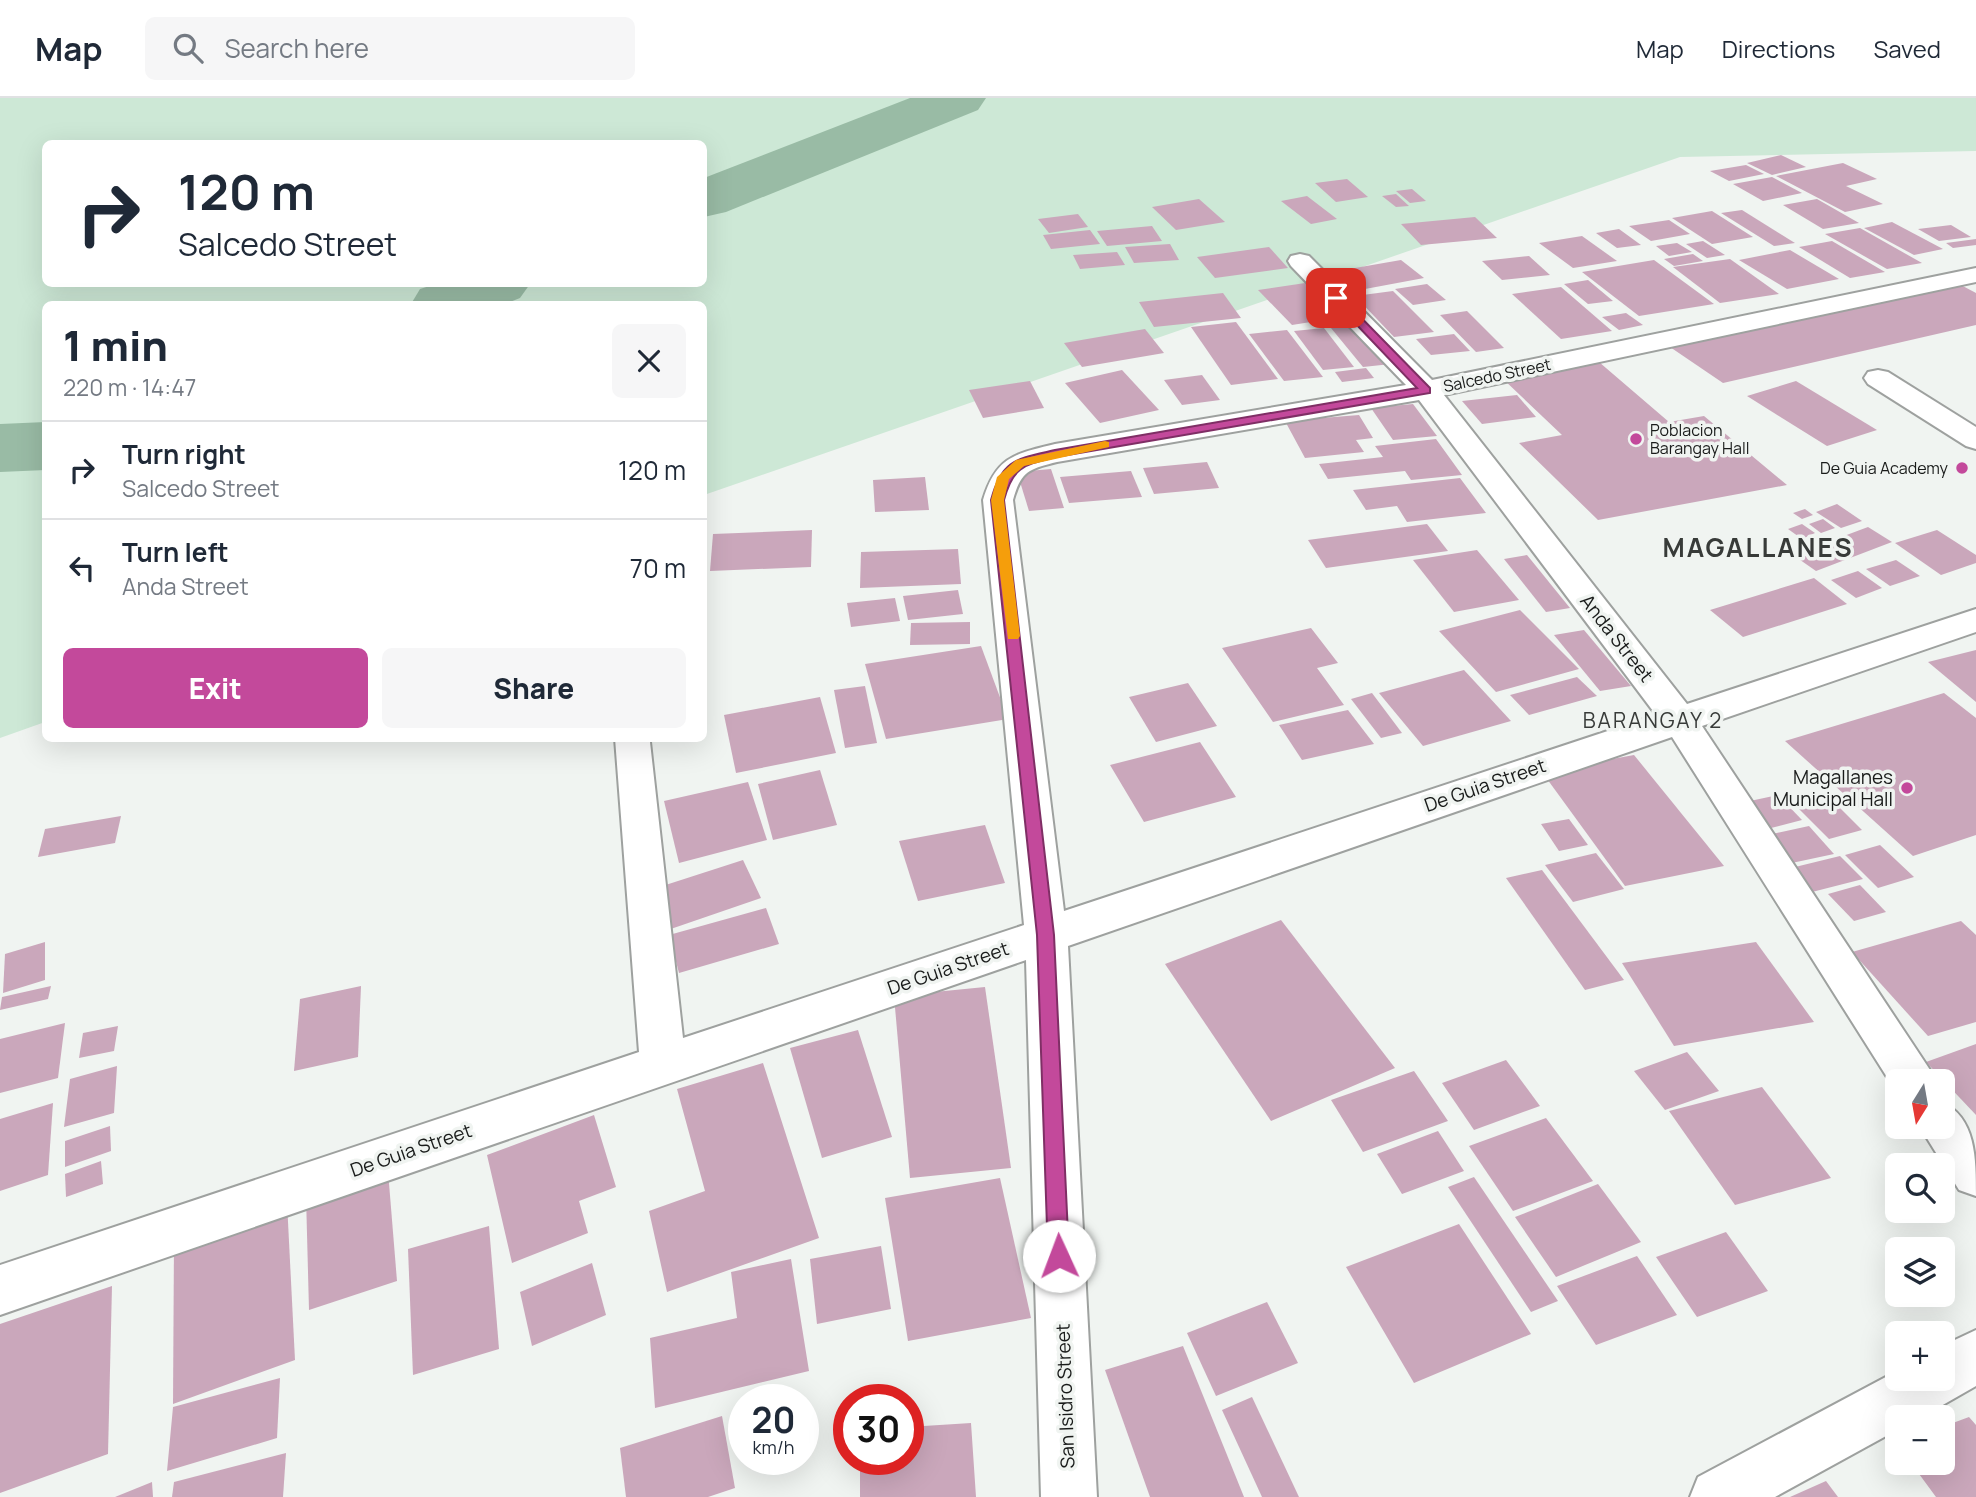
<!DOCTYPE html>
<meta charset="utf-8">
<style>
:root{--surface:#fff;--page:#f6f6f7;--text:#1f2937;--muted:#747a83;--line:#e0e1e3;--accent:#c3499b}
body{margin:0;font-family:Manrope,sans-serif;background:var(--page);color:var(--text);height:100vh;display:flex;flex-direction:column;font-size:26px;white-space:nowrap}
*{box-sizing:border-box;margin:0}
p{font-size:23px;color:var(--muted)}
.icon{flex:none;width:38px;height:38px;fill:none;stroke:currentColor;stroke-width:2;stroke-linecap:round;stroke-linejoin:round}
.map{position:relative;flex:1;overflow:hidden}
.details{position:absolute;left:42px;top:203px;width:665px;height:441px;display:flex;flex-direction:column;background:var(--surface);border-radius:10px;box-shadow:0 7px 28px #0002}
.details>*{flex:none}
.hud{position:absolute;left:42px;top:42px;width:665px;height:147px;border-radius:10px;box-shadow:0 7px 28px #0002;background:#fff;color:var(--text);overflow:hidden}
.needle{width:46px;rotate:191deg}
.tools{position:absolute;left:1885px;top:971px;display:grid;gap:14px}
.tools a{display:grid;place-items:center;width:70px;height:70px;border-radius:10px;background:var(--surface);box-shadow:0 7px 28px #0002;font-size:35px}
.speed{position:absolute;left:728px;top:1286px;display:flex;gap:14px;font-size:35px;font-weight:700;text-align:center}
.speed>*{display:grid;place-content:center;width:91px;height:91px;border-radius:50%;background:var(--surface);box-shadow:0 7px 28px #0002;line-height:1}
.speed small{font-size:18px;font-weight:400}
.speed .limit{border:10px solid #d22;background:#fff;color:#111}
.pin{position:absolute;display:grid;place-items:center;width:60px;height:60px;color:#fff;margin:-30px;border-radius:14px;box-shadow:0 4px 10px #0006}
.me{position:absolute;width:77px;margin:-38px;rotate:358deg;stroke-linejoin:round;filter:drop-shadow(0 0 5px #0008)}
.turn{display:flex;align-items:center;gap:24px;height:147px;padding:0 21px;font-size:32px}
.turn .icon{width:91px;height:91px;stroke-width:2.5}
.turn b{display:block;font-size:49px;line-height:60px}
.round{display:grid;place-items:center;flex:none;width:74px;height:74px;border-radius:10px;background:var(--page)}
.summary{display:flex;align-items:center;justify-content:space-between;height:119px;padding:0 21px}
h1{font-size:42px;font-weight:800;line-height:52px}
.primary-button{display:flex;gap:14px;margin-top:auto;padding:14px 21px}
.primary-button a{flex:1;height:80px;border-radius:10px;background:var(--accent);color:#fff;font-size:28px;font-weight:800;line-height:80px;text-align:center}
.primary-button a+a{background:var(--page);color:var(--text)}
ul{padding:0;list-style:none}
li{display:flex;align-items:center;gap:21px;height:98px;padding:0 21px;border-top:2px solid var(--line)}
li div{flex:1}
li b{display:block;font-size:26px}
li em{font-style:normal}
header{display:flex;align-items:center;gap:42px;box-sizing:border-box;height:98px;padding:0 35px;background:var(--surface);border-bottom:2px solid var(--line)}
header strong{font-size:33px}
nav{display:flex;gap:38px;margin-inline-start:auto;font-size:24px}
.search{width:490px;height:63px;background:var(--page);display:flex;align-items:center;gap:18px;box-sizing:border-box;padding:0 24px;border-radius:10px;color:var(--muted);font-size:26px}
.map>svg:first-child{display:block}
.green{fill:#cde8d6;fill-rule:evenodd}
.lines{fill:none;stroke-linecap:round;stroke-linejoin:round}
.river{fill:#99bba5;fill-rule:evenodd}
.building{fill:#caa7bb}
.minor-casing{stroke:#9ea19f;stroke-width:4}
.minor{fill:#fff;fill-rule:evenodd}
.route{fill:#c3499b;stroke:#7f2f65;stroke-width:2}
.slow{fill:#f59e0b}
.poi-dot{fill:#c3499b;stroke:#f0f4f1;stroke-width:2.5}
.labels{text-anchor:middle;stroke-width:7;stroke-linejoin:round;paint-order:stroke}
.far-street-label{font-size:16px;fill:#191b1a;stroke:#f0f4f1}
.far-poi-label{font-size:16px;fill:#191b1a;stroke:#f0f4f1;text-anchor:start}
.street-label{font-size:19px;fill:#191b1a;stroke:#f0f4f1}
.poi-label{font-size:19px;fill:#191b1a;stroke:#f0f4f1;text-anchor:end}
.neighbourhood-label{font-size:21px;letter-spacing:2px;fill:#383b39;stroke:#f0f4f1}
.district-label{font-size:26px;font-weight:bold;letter-spacing:2px;fill:#383b39;stroke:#f0f4f1}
</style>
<header>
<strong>Map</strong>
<div class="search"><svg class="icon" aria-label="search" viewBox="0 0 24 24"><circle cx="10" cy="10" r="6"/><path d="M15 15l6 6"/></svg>Search here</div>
<nav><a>Map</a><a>Directions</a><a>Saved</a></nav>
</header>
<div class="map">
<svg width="1976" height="1399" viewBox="0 0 1976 1399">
<rect width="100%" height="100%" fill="#f0f4f1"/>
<path class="green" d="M0,0H1976V53L1680,59L704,397V206H46L45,624L0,640ZM46,46H704V186H46Z"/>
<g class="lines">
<g class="river">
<polygon points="910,0 986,0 978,12 726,114 704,119 704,80"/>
<polygon points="436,186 530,186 520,200 505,206 411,206 420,191"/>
<polygon points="46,324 46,372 0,374 0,326"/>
</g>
</g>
<g class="building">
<polygon points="1781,57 1806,69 1772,77 1747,65"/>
<polygon points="1843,65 1877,81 1846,88 1883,106 1845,114 1776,78"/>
<polygon points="1746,67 1764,76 1729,83 1710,73"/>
<polygon points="1772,79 1802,95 1763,103 1733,86"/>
<polygon points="1347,81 1368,99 1336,104 1315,85"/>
<polygon points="1412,91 1426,103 1410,105 1396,93"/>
<polygon points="1396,96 1409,108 1396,109 1382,98"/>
<polygon points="1307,98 1337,121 1311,126 1281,103"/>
<polygon points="1199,101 1225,124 1176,132 1152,109"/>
<polygon points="1817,101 1859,125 1823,131 1783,107"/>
<polygon points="1742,112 1795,145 1774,148 1721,115"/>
<polygon points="1712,113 1753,139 1712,146 1672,120"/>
<polygon points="1078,116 1088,129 1049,135 1038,121"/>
<polygon points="1475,119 1497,140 1421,147 1401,126"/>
<polygon points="1669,122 1690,136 1651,143 1629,128"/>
<polygon points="1892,124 1943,151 1914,157 1864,130"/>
<polygon points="1951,127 1971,139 1939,143 1918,131"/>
<polygon points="1152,128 1162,143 1107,148 1097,133"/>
<polygon points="1860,130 1922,165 1887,171 1825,136"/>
<polygon points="1619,131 1641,147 1617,150 1596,135"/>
<polygon points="1090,132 1100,146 1051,151 1043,137"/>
<polygon points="1582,138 1617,163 1573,170 1539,145"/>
<polygon points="1976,141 1976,147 1953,150 1946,145"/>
<polygon points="1703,143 1725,157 1707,160 1686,146"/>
<polygon points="1832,143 1885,174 1850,180 1799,149"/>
<polygon points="1677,145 1692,154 1669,158 1656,148"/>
<polygon points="1170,146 1179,162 1134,165 1125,149"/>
<polygon points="1269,149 1288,170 1215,180 1197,159"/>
<polygon points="1790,152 1839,181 1787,191 1739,162"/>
<polygon points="1117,154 1125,167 1080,171 1073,157"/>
<polygon points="1693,156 1703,163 1674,168 1664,161"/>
<polygon points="1529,158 1550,177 1502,182 1482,163"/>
<polygon points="1730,161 1779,196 1720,205 1673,169"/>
<polygon points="1401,162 1424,180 1349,194 1326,175"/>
<polygon points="1654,162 1714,206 1639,218 1582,174"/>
<polygon points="1588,182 1613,203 1588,206 1564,186"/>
<polygon points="1312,184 1348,218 1292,227 1258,192"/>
<polygon points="1427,186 1446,202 1413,207 1395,191"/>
<polygon points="1959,186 1976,195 1976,227 1723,285 1670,249"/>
<polygon points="1561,189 1612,233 1561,241 1512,196"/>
<polygon points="1393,193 1434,234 1394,239 1355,198"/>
<polygon points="1223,195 1241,220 1154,229 1139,204"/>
<polygon points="1467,213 1504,250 1476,254 1440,217"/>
<polygon points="1626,215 1643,227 1619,232 1602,219"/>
<polygon points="1236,224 1278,281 1231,287 1191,229"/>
<polygon points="1359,227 1391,266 1363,269 1331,230"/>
<polygon points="1324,230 1354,269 1323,272 1294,233"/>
<polygon points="1145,231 1164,255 1082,269 1064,245"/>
<polygon points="1287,232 1323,279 1284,283 1249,236"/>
<polygon points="1454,236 1470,253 1431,257 1416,241"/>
<polygon points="1599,264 1669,324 1704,318 1787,387 1598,422 1519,345 1562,337 1502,280"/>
<polygon points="1366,270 1374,280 1342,284 1335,274"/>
<polygon points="1122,272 1159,312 1100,325 1065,285"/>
<polygon points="1202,277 1220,302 1182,307 1164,282"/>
<polygon points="1030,283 1044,310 983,320 969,292"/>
<polygon points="1796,283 1877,332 1827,348 1747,298"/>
<polygon points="1517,297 1536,319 1482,326 1462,303"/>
<polygon points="1413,306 1437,338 1393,342 1371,310"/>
<polygon points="1359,317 1373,340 1356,342 1364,354 1305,360 1285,323"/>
<polygon points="1436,341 1462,377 1411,382 1405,373 1328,381 1319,366 1383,359 1375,348"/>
<polygon points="1207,364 1219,390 1154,396 1143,370"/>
<polygon points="1051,371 1064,410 1029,413 1017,374"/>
<polygon points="1131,373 1142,399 1069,405 1060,379"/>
<polygon points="925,379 929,412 875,414 873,382"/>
<polygon points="1460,380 1486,415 1407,424 1397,408 1366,412 1353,392"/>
<polygon points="1837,406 1862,423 1841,430 1816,414"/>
<polygon points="1805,411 1813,417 1802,421 1793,415"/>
<polygon points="1823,421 1835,430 1821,435 1809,426"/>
<polygon points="1427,426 1448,453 1326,470 1308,442"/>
<polygon points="1802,426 1815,435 1802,441 1788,431"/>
<polygon points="1868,429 1892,444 1816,473 1793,457"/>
<polygon points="812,432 811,469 710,473 713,436"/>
<polygon points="1937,432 1976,457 1976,465 1941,477 1895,445"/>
<polygon points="958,451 961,486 860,490 861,454"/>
<polygon points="1477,452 1519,502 1454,514 1413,462"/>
<polygon points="1527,457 1570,510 1546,514 1504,461"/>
<polygon points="1896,462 1920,478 1890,488 1866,471"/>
<polygon points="1858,473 1882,490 1856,500 1831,482"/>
<polygon points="1814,480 1847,506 1743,539 1710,512"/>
<polygon points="958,492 963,516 908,522 903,498"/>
<polygon points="895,500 900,523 851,529 847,505"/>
<polygon points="1520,512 1579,571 1496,594 1439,533"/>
<polygon points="970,524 970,546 910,547 911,525"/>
<polygon points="1311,530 1338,565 1317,570 1344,607 1273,624 1222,550"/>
<polygon points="1584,532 1631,588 1600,593 1554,537"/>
<polygon points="981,548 1008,621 886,641 865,566"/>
<polygon points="1976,552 1976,604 1928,564"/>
<polygon points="1464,572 1511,623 1423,648 1379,595"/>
<polygon points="1577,579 1597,598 1529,617 1510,597"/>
<polygon points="1188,585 1217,628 1156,644 1129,599"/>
<polygon points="865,588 877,645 845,650 834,592"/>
<polygon points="1372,595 1402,635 1381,640 1351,601"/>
<polygon points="1944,595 1976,620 1976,737 1913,758 1785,643"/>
<polygon points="820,599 836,655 736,675 724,617"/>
<polygon points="1348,612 1374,646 1302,662 1279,627"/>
<polygon points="1200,644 1236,699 1144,724 1110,667"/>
<polygon points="1634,657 1724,768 1625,788 1542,674"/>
<polygon points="820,672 837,727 773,742 758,686"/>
<polygon points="748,684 767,742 679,765 664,703"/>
<polygon points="1824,694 1862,732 1829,741 1791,703"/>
<polygon points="1778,697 1802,722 1759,733 1736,706"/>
<polygon points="121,718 115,745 38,759 45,731"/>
<polygon points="1569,721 1588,747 1559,753 1541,726"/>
<polygon points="985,727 1005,785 918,803 899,743"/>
<polygon points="1809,728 1834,756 1787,766 1763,738"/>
<polygon points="1880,747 1914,779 1878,790 1845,757"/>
<polygon points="1596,755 1624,791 1573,804 1545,767"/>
<polygon points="1840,758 1863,781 1812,794 1791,770"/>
<polygon points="743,762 761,800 662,834 647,793"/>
<polygon points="1542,772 1624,882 1585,892 1506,780"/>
<polygon points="1860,787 1886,814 1854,823 1828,796"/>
<polygon points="766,810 779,846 679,875 669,837"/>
<polygon points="1281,822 1395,970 1271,1023 1165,866"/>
<polygon points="1961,823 1976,837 1976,924 1928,938 1852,854"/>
<polygon points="45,844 45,882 3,895 5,856"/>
<polygon points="1756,844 1814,924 1674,948 1622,865"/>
<polygon points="51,888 48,901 0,912 2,899"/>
<polygon points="361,888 358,959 294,973 300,901"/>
<polygon points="985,889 1011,1070 910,1080 894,898"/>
<polygon points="65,925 58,980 0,995 0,941"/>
<polygon points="118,928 114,953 79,960 83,935"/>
<polygon points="858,932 892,1039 822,1060 790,950"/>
<polygon points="1976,946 1976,1017 1926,964"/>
<polygon points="1687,954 1719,993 1665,1012 1634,973"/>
<polygon points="1506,962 1540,1008 1474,1032 1442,985"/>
<polygon points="763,965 819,1140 667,1194 649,1113 705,1093 677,991"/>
<polygon points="117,968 114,1015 64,1029 70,981"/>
<polygon points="1414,973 1448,1023 1363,1054 1331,1002"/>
<polygon points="1762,989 1831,1080 1735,1107 1669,1013"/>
<polygon points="53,1005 48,1077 0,1093 0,1021"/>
<polygon points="594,1017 616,1089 579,1103 588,1135 512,1165 487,1057"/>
<polygon points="1546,1020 1593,1083 1513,1113 1469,1048"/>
<polygon points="110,1028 111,1053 65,1069 65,1043"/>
<polygon points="1438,1033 1464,1073 1402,1096 1377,1056"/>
<polygon points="101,1063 103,1086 66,1099 65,1076"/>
<polygon points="388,1073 397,1183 309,1212 306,1098"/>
<polygon points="1474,1079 1558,1203 1531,1214 1448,1089"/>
<polygon points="1000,1080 1031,1220 908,1243 885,1100"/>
<polygon points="1598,1086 1641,1144 1556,1179 1515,1119"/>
<polygon points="287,1104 295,1262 173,1306 174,1141"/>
<polygon points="1459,1126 1531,1236 1414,1285 1346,1169"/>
<polygon points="489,1128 499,1251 413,1277 408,1151"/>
<polygon points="1726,1134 1768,1193 1697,1219 1656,1159"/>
<polygon points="881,1148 891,1211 817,1226 810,1161"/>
<polygon points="1637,1158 1677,1217 1596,1247 1557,1188"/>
<polygon points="791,1161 809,1273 655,1310 650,1240 737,1220 731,1174"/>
<polygon points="592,1165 606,1217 532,1248 520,1194"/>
<polygon points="112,1188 108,1356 0,1395 0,1226"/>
<polygon points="1267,1204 1298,1265 1216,1298 1187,1235"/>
<polygon points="1183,1248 1244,1399 1150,1399 1105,1272"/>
<polygon points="280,1280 277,1340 167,1373 173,1309"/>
<polygon points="1252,1299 1299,1399 1262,1399 1222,1312"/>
<polygon points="722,1318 735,1390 708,1399 626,1399 620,1350"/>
<polygon points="1969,1319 1976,1327 1976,1399 1936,1399 1911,1365 1942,1365 1942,1329"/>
<polygon points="971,1325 976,1399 860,1399 860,1362 908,1362 908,1329"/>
<polygon points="286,1355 283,1399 172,1399 174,1384"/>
<polygon points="1826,1383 1838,1399 1790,1399"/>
<polygon points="152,1384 153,1399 115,1399"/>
</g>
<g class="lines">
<defs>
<g id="minor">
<path d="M1300,156L1309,158L1432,282L1976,170V184L1444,297L1687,606L1976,511V534L1702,628L1938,984H1897V995L1672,639L1068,848L1097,1399H1041L1026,862L0,1217V1167L639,954L615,640H647L650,644L683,940L1024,827L983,402C996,359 1014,356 1055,346L1406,287L1291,168L1288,163L1291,158ZM1419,302L1656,617L1064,813L1013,402C1021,373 1029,371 1057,364Z"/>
<polygon points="1878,272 1888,274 1976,329 1976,351 1966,348 1868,286 1864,280 1868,274"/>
<path d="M1942,1004C1976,1020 1976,1060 1976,1098L1959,1092L1920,1029H1942Z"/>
<polygon points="1976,1232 1976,1288 1920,1320 1897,1320 1897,1332 1775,1399 1690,1399 1698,1379 1897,1273 1897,1281 1942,1281 1942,1248"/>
</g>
</defs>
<use href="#minor" class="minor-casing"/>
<use href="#minor" class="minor"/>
</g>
<path class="route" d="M1333,198H1340L1430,290V295L1056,359C1024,367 1013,368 1004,402L1054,837L1069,1158L1066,1165L1059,1168L1052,1165L1048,1158L1037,837L991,402C1002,361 1016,361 1055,352L1417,290L1333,202Z"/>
<polygon class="slow" points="1105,343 1109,344 1109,349 1024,368 1009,381 1004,402 1020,538 1018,541 1008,541 991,402 997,379 1016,362"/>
<g class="poi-dot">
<circle cx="1636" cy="341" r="7"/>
<circle cx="1962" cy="370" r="7"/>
<circle cx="1907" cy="690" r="7"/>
</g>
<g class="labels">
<g class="far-street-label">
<text transform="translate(1497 277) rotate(-12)" y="6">Salcedo Street</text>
</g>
<g class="far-poi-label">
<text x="1650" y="338">Poblacion<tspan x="1650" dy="18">Barangay Hall</tspan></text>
<text x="1948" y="376" text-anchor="end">De Guia Academy</text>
</g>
<g class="street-label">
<text transform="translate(1617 540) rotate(52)" y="7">Anda Street</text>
<text transform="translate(1485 687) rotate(-19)" y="7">De Guia Street</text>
<text transform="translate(948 870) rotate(-19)" y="7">De Guia Street</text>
<text transform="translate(411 1052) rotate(-19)" y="7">De Guia Street</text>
<text transform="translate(1065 1298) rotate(-92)" y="7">San Isidro Street</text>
</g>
<g class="poi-label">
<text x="1893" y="686">Magallanes<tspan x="1893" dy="22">Municipal Hall</tspan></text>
</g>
<g class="neighbourhood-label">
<text x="1653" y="630">BARANGAY 2</text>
</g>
<g class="district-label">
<text x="1758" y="459">MAGALLANES</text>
</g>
</g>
</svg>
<div class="tools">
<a><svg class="needle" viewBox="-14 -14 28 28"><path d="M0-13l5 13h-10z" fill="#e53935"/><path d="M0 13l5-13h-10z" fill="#747a83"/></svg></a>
<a><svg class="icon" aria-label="search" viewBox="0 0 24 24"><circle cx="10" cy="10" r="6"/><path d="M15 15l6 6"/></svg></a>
<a><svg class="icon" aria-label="layers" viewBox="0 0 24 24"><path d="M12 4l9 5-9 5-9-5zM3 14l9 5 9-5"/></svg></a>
<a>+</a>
<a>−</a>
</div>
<div class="speed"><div>20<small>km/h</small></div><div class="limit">30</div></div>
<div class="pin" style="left:1336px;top:200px;background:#d93025"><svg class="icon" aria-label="arrive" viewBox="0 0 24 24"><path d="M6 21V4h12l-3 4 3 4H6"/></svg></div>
<svg class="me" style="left:1059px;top:1158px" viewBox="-20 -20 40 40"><circle r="19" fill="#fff"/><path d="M0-13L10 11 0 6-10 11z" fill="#c3499b"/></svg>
<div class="hud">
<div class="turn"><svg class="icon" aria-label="right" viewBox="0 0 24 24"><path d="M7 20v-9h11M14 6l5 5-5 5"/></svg><div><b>120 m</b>Salcedo Street</div></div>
</div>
<section class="details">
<div class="summary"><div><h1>1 min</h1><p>220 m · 14:47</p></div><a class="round"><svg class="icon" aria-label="close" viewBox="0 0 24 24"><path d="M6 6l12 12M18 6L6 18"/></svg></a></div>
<ul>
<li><svg class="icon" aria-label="right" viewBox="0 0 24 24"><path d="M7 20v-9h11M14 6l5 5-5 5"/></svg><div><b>Turn right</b><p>Salcedo Street</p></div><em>120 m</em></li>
<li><svg class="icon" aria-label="left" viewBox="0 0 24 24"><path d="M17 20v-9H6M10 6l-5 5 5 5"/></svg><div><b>Turn left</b><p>Anda Street</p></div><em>70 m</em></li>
</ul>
<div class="primary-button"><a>Exit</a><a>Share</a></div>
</section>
</div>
